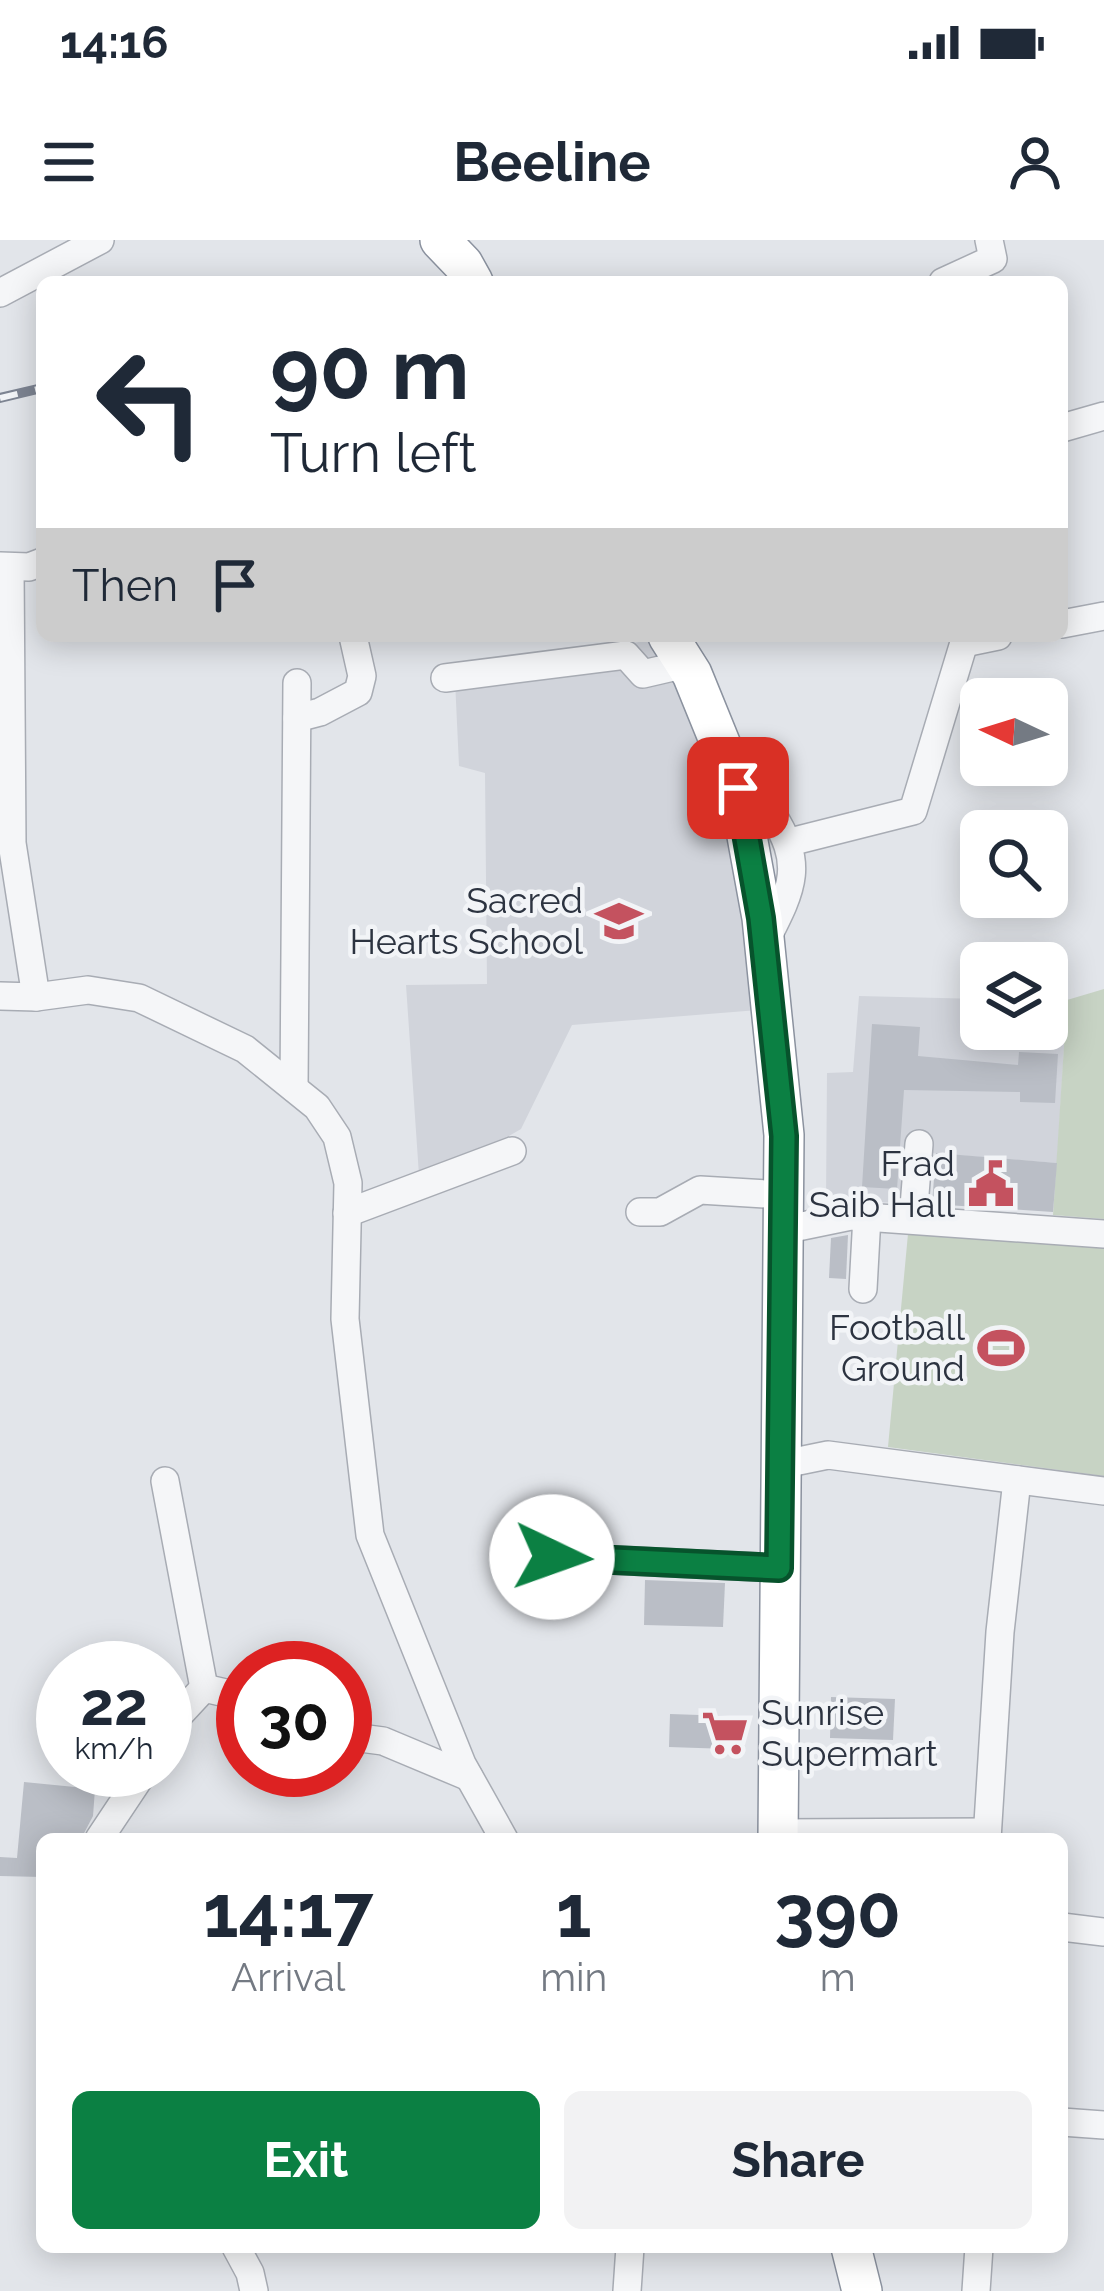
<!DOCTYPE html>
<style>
:root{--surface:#fff;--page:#f2f2f3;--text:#1f2937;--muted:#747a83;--accent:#0b8043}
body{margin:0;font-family:Raleway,sans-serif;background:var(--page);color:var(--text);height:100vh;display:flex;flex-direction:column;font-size:45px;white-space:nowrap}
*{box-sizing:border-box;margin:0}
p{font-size:39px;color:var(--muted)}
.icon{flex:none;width:66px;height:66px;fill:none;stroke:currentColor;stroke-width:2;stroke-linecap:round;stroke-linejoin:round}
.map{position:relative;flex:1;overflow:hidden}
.side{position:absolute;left:36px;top:1593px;width:1032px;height:420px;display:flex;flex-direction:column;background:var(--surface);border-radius:18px;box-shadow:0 6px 30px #0003}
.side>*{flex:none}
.top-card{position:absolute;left:36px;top:36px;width:1032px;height:366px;border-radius:18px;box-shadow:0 6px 30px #0003;background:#fff;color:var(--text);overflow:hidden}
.needle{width:78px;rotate:274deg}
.fabs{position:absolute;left:960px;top:438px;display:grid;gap:24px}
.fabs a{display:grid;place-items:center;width:108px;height:108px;border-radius:18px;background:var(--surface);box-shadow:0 6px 30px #0003;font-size:60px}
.speed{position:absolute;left:36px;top:1401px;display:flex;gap:24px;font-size:60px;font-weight:700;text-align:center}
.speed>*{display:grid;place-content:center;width:156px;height:156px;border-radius:50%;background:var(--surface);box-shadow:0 6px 30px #0003;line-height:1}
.speed small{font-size:30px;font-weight:400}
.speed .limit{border:18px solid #d22;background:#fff;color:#111}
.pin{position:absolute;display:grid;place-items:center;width:102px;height:102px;color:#fff;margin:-51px;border-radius:24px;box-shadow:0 6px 18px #0006}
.me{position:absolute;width:132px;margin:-66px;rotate:93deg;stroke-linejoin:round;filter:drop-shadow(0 0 9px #0008)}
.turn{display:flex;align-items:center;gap:42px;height:252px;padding:0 36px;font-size:54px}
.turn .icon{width:156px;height:156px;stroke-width:2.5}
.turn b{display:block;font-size:84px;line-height:102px}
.then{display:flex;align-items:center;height:114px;padding:0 36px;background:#0003;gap:24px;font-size:45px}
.eta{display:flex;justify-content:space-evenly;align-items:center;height:204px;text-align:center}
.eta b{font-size:72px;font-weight:700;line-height:84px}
.button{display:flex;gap:24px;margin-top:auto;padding:24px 36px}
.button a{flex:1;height:138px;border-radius:18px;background:var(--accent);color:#fff;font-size:48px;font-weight:700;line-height:138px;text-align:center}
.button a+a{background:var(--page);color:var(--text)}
.status{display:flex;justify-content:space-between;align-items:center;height:84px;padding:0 60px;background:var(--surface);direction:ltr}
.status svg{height:33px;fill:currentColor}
header{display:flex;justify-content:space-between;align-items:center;height:156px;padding:0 36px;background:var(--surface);font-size:54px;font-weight:700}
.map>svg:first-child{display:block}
.built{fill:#d1d4db}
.green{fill:#c7d3c4}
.building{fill:#babec6}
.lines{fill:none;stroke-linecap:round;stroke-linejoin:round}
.minor-casing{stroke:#a8acb4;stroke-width:30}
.highway-casing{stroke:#8b929f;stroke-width:42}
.minor{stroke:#f5f6f8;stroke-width:27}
.highway{stroke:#fff;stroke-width:39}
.rail-casing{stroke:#7d8492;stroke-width:10}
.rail{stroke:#f2f4f7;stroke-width:6;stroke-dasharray:18;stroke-linecap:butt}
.route-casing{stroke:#07532c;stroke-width:30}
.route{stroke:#0b8043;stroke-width:21}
.labels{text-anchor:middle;stroke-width:9;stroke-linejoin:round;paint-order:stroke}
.poi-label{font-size:36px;fill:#2c3340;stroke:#f2f4f7;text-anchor:end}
</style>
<div class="status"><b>14:16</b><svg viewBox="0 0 49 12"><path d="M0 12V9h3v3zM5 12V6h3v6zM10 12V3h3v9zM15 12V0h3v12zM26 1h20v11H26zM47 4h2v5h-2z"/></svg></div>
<header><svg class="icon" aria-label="menu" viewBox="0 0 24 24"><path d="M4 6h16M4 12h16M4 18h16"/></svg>Beeline<svg class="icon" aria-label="person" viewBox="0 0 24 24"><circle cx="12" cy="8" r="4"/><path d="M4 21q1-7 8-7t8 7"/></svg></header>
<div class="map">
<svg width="1104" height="2051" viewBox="0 0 1104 2051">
<rect width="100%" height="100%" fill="#e2e5ea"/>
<g class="built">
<polygon points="658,398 725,521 758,770 572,785 521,889 434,940 419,935 406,745 487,744 485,533 459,526 455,440"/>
<polygon points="859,756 981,759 981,789 1047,789 1047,760 1067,760 1057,923 930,913 925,964 826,960 827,833 853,832"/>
</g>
<g class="green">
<polygon points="1104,749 1104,979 1053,975 1067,760"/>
<polygon points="908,994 1104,1008 1104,1236 888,1207"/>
</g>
<g class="building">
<polygon points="872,784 920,787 918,816 1018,825 1019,812 1058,814 1055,863 1020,862 1020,852 904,850 897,949 862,947"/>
<polygon points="936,913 1057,923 1053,972 932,964"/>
<polygon points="848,995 846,1039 829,1038 831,998"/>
<polygon points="645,1340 725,1343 723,1387 644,1385"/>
<polygon points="831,1457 895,1459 893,1500 830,1498"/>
<polygon points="670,1474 729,1476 728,1509 669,1507"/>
<polygon points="24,1542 95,1549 93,1576 81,1599 42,1599 42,1637 0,1636 0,1617 17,1618"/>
</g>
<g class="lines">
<defs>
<g id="minor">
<polyline points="943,42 993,19 989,0"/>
<polyline points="0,53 100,0"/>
<polyline points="1062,188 1104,176"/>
<polyline points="0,326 29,327 42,322"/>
<polyline points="10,327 12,603 36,757"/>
<polyline points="1062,384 1104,376"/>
<polyline points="964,403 998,396"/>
<polyline points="445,438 626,415 643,434 686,424"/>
<polyline points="297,478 320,472 358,452 362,436 353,396"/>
<path d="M742,564L770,571C805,624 793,647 766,700"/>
<polyline points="790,602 913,571 966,396"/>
<polyline points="0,756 36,757 88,750 139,758 245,809 317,867 337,897 348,943 345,1079 370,1295 462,1524 504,1599"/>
<polyline points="294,848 297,443"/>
<polyline points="640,972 660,972 700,950 783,955"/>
<polyline points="347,973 512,911"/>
<polyline points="913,979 919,904"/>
<polyline points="783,990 851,976 1104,994"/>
<polyline points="863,1049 867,976"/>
<polyline points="779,1225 828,1215 1104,1251"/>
<polyline points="165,1241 204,1448"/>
<polyline points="507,1315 779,1328"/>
<polyline points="165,1490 204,1448 243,1457"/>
<polyline points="345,1496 383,1501 469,1537"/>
<polyline points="778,1593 987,1592"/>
<polyline points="99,1599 145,1530"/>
<polyline points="987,1599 1000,1392 1017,1240"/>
<polyline points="1062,1687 1104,1692"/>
<polyline points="1062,1882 1104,1885"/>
<polyline points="236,2007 250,2033 254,2051"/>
<polyline points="627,2051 630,2007"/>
<polyline points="976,2051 979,2007"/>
</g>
<g id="highway">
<polyline points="440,0 463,24 473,42"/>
<polyline points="668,396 692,434 738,547 762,678 784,895 778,1599"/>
<polyline points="851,2007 862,2051"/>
</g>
</defs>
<use href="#minor" class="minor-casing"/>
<use href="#highway" class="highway-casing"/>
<use href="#minor" class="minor"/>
<use href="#highway" class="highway"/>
<defs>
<polyline id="rail" points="0,158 42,148"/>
</defs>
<use href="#rail" class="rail-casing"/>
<use href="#rail" class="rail"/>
</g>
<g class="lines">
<defs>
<polyline id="route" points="552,1317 779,1328 784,896 761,678 738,548"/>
</defs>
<use href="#route" class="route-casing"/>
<use href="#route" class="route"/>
</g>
<defs>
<symbol id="school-bare" viewBox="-9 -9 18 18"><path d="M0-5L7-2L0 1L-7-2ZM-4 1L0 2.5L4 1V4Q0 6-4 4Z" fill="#c4525f" stroke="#f2f4f7" stroke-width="2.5" paint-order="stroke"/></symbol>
<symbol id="civic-bare" viewBox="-9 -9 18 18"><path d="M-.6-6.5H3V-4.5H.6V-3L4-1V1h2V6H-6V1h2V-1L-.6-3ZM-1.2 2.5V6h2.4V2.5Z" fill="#c4525f" stroke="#f2f4f7" stroke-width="2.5" paint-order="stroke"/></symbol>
<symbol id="stadium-bare" viewBox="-9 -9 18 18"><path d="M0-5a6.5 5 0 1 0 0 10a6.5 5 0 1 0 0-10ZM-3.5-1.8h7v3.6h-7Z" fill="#c4525f" stroke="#f2f4f7" stroke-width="2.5" paint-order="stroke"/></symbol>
<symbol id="supermarket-bare" viewBox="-9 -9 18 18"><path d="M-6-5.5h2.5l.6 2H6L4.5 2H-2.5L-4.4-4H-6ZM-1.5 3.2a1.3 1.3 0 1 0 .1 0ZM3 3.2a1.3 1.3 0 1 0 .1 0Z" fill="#c4525f" stroke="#f2f4f7" stroke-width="2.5" paint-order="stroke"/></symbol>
</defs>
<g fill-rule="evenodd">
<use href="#school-bare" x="586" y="648" width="66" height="66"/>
<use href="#civic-bare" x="958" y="911" width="66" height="66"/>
<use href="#stadium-bare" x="968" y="1075" width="66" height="66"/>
<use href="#supermarket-bare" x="692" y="1460" width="66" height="66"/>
</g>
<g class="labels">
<g class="poi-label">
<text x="583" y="673">Sacred<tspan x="583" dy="41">Hearts School</tspan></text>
<text x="955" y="936">Frad<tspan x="955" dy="41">Saib Hall</tspan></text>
<text x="965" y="1100">Football<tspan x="965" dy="41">Ground</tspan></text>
<text x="761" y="1485" text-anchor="start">Sunrise<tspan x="761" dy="41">Supermart</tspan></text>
</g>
</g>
</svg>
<div class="fabs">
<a><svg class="needle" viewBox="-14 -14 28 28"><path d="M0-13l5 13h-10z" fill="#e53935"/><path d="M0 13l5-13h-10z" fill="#747a83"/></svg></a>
<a><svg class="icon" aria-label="search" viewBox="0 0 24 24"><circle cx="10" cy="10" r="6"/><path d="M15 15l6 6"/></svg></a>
<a><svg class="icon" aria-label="layers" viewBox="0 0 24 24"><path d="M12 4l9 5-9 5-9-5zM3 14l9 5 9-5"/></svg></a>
</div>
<div class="speed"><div>22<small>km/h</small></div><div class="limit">30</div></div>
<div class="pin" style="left:738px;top:548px;background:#d93025"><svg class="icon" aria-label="arrive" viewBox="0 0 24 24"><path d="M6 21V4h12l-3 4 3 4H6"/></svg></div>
<svg class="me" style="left:552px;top:1317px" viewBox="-20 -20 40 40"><circle r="19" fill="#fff"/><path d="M0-13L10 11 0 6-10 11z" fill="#0b8043"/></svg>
<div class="top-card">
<div class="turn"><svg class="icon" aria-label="left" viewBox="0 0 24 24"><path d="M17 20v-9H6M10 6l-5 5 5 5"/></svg><div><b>90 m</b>Turn left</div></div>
<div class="then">Then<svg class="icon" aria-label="arrive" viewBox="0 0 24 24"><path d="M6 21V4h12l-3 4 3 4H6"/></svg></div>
</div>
<section class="side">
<div class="eta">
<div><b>14:17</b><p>Arrival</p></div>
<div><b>1</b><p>min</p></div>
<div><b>390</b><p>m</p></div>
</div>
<div class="button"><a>Exit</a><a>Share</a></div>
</section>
</div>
